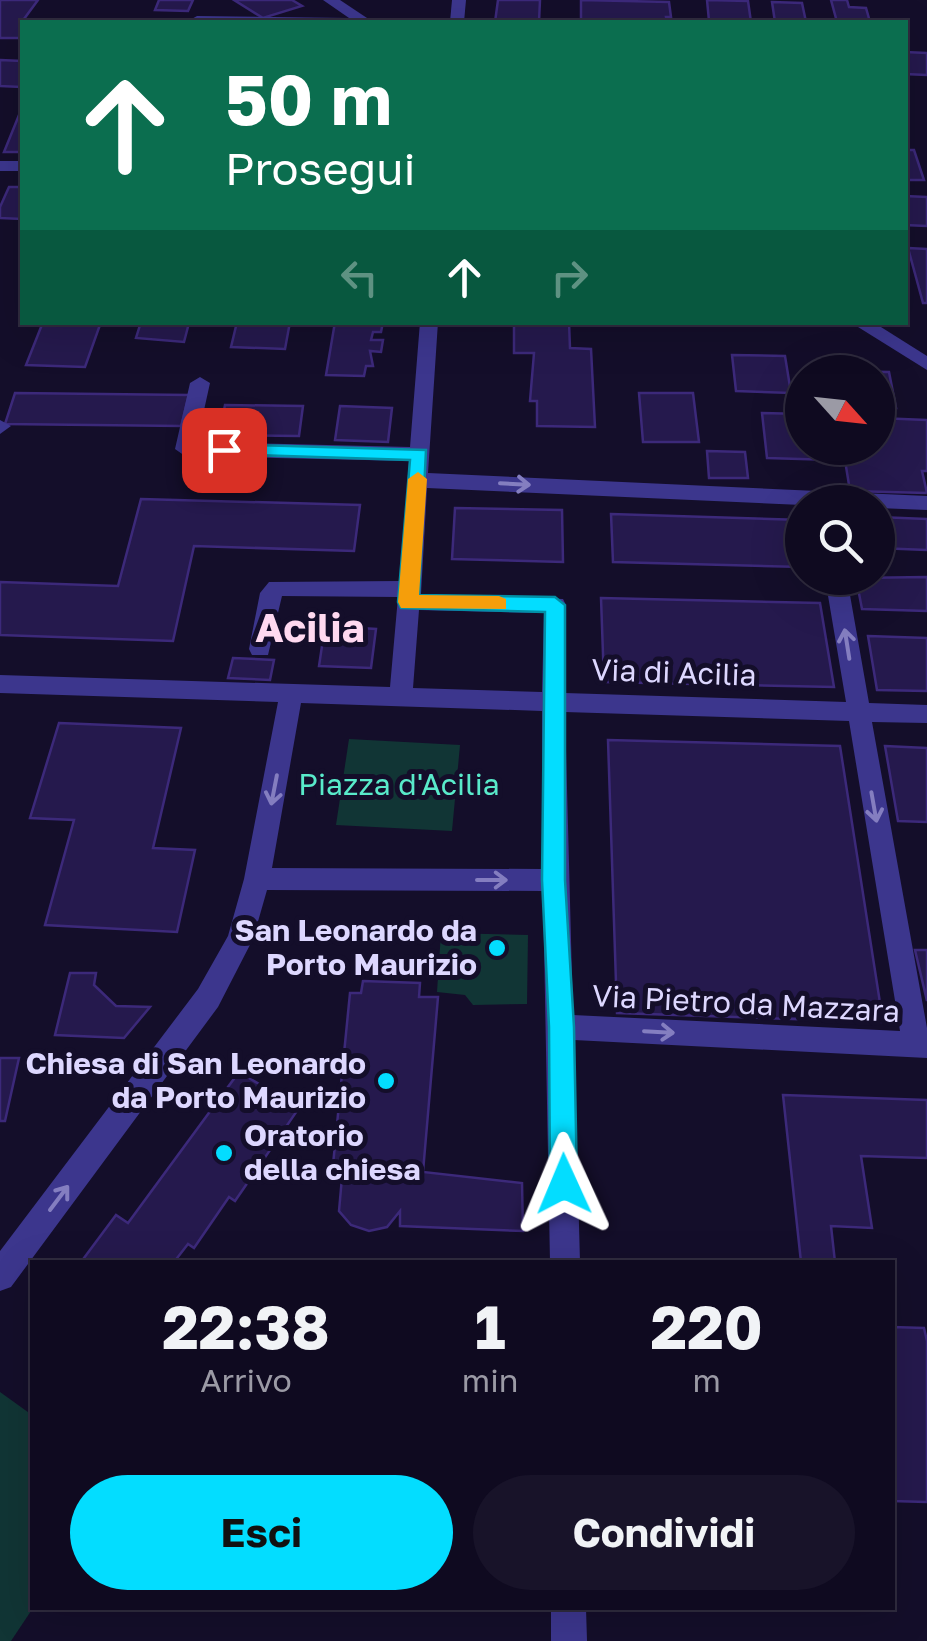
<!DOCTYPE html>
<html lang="it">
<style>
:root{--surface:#0f0a20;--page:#181329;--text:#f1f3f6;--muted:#9b9aa5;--line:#2f2b3e;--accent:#03ddff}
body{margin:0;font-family:"Golos Text",sans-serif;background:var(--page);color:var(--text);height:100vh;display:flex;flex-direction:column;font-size:38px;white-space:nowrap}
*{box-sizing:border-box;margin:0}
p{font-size:32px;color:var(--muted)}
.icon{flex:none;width:55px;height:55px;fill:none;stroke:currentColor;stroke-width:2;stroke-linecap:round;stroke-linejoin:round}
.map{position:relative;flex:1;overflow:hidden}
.panel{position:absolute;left:30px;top:1260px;width:865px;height:350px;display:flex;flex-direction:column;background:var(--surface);border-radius:0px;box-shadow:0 10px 40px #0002,0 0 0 2px var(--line)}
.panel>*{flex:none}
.banner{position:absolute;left:20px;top:20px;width:888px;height:305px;border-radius:0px;box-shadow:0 10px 40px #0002,0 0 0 2px var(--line);background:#0b6e4f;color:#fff;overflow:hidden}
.needle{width:65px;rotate:117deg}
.tools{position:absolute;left:785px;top:355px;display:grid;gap:20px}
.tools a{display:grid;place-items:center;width:110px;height:110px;border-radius:50%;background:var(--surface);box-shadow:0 10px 40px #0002,0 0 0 2px var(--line);font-size:50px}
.pin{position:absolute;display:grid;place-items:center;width:85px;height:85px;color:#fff;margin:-42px;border-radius:20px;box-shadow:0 5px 15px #0006}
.me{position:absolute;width:110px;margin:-55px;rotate:359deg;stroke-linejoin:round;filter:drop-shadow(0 0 8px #0008)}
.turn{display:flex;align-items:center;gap:35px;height:210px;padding:0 40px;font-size:45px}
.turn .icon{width:130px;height:130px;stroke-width:2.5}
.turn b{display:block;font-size:70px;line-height:85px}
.lanes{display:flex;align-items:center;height:95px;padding:0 40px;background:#0003;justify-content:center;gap:50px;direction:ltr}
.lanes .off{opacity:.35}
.eta{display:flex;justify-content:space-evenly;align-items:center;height:170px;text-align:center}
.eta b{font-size:60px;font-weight:700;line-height:70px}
.action{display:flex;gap:20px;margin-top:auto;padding:20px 40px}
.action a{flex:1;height:115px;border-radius:60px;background:var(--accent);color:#111;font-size:40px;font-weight:700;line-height:115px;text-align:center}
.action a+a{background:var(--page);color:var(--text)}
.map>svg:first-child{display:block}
.green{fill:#113535}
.building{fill:#25194d;stroke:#3c297a;stroke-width:2.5}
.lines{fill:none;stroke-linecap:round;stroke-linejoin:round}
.minor{fill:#3c368d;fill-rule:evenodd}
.oneway{stroke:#847ec0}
.route{fill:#03ddff;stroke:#0290a6;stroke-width:2.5}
.slow{fill:#f59e0b}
.poi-dot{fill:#03ddff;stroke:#140e2a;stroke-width:4}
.labels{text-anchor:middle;stroke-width:10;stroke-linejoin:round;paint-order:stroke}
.street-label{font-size:30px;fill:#ddd7ff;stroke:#140e2a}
.park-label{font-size:30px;fill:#59eaca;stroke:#140e2a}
.poi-label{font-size:30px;font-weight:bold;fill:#ddd7ff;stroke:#140e2a;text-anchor:end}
.district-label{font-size:40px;font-weight:bold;fill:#ffd9f0;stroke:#140e2a}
</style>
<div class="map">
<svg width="927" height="1641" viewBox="0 0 927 1641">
<rect width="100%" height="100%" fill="#140e2a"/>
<g class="green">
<polygon points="349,739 460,745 452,831 336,825"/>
<polygon points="441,933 528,935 527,1004 473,1005 465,995 437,992"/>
<polygon points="0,1392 32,1415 33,1608 11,1641 0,1641"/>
</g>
<g class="building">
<polygon points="0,0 38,0 24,19 29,20 22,22 20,38 0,38"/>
<polygon points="159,0 193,0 188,11 155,10"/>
<polygon points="234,0 292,0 302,6 263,18"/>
<polygon points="498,0 540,0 539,22 495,22"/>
<polygon points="581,0 669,2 671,17 666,17 667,22 581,20"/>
<polygon points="707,0 748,1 751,22 709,21"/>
<polygon points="831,0 847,0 849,7 866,8 870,22 837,22"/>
<polygon points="772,2 802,3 806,22 775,22"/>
<polygon points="905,52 927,53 927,75 905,74"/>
<polygon points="0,60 22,61 21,87 0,86"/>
<polygon points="19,115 22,115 22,152 4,152"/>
<polygon points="905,150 914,150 924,180 905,180"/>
<polygon points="9,187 22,187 22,219 0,218 0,207"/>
<polygon points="905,196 927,197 927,226 905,225"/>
<polygon points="908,248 927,249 927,303 923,303"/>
<polygon points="43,322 101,322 85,367 26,365"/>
<polygon points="141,322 173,322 189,323 184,342 136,338"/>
<polygon points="237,322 290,322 285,349 231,347"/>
<polygon points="335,322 383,322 381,332 373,332 371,340 383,340 381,352 370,351 373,366 366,366 364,376 326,375"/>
<polygon points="509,322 569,322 570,348 591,349 595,427 537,426 537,401 530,401 534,353 514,353 514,326"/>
<polygon points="732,355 785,356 791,393 736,391"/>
<polygon points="836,371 889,372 896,408 878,407 878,372"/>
<polygon points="15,393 189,395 181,426 5,424"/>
<polygon points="639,393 693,393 699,442 643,442"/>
<polygon points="225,405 303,406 299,436 219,435"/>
<polygon points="340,406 392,408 388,442 335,440"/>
<polygon points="762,413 802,414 802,448 830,448 833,460 767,458"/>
<polygon points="878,418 927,420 927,471 922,471 927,493 850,491 843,448 878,448"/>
<polygon points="707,451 745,452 748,478 709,478"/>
<polygon points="141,499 360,505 354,551 194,546 173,641 0,635 0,582 118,586"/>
<polygon points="455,508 562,510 563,562 452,559"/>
<polygon points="611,514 802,520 802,567 613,562"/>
<polygon points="878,517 927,519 927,550 878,548"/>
<polygon points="927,577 927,611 862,609 856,578"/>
<polygon points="601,598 820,603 834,687 604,682"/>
<polygon points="325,626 376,629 371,668 319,666"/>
<polygon points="868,636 927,638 927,691 877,690"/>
<polygon points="233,658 274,660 270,680 228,678"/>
<polygon points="59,723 181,728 153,848 195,850 177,932 45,925 74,820 30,818"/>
<polygon points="608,740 840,746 883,1022 617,1013"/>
<polygon points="885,746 927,748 927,822 898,821"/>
<polygon points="915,950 927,950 927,1001"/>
<polygon points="70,973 96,973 94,985 116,1006 150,1007 124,1038 55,1035"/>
<polygon points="363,981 420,983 419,997 438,997 423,1172 522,1183 523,1231 400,1226 400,1211 387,1227 369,1231 351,1225 339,1211 343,1166 333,1165 350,993 361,993"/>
<polygon points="0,1058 19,1058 5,1121 0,1121"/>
<polygon points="239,1072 299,1108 235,1201 229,1197 194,1248 188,1244 174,1262 81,1262 116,1215 128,1223"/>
<polygon points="783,1095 927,1100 927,1158 861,1156 872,1228 831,1226 835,1262 801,1262"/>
<polygon points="892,1327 924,1328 927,1341 927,1502 892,1501"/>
</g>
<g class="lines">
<g class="minor">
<polygon points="323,0 340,0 373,22 190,20 197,16 349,18"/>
<polygon points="452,0 466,0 464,22 450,22"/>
<rect x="0" y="161" width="22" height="10"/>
<path d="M420,322H438L428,473L927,496V510L878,508V502L802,505L427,488L421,594L563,599L566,605L565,693L846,702L825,578H847L869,703L927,705V723L872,722L927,1028V1058L574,1040L580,1262H550L543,891L267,890L253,939L218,1007L11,1287L0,1291V1251L198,989L228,936L244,879L278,702L0,693V675L390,687L398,597L282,596L268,655H252L249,649L260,593L269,582L400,581L409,461L185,456L175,449L190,383L200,377L210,383L197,442L410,447ZM419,610L544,613L542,692L413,688ZM301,703L542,711V869L272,868ZM565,712L849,721L900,1031L573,1015Z"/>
<polygon points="850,322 873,322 927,356 927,370"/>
<polygon points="0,420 11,426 0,434"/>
<polygon points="551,1608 586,1608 587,1641 551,1641"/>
</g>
</g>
<defs><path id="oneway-shaft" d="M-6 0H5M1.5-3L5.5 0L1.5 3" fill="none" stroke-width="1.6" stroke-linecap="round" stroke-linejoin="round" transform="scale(2.5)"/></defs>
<g class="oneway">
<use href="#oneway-shaft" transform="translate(515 484) rotate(3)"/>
<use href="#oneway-shaft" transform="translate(847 644) rotate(-99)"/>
<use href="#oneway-shaft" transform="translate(274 790) rotate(101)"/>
<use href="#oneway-shaft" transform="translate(874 807) rotate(80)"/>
<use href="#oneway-shaft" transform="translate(492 880)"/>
<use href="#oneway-shaft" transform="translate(659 1032) rotate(3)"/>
<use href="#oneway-shaft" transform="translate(59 1198) rotate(-53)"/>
</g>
<polygon class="route" points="224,444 426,450 419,595 555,597 565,605 565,880 574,1027 577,1184 573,1194 564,1198 554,1194 550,1184 549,1027 542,880 545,612 401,608 398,602 410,460 218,454 218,446"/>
<polygon class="slow" points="418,472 427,479 419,595 499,596 506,599 506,609 401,608 398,602 408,479"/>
<g class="poi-dot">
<circle cx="497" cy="948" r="10"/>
<circle cx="386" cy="1081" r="10"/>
<circle cx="224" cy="1153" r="10"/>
</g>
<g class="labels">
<g class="street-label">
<text transform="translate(674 673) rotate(2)" y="10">Via di Acilia</text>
<text transform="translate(746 1004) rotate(3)" y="10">Via Pietro da Mazzara</text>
</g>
<g class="park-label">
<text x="399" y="795">Piazza d'Acilia</text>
</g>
<g class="poi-label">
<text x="477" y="941">San Leonardo da<tspan x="477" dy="34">Porto Maurizio</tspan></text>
<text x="366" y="1074">Chiesa di San Leonardo<tspan x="366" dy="34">da Porto Maurizio</tspan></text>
<text x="244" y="1146" text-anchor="start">Oratorio<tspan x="244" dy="34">della chiesa</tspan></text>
</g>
<g class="district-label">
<text x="310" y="642">Acilia</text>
</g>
</g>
</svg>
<div class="tools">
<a><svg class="needle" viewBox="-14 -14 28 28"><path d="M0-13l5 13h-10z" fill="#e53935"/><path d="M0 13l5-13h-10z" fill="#9b9aa5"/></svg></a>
<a><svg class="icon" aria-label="search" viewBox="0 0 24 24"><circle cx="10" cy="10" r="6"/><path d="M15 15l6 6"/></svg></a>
</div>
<div class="pin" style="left:224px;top:450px;background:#d93025"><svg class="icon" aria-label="arrive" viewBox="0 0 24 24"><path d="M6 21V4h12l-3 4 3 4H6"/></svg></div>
<svg class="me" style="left:564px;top:1184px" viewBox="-20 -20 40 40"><path d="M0-17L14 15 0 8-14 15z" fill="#03ddff" stroke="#fff" stroke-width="4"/></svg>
<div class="banner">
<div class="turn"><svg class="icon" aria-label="ahead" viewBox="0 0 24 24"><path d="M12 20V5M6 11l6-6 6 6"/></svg><div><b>50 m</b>Prosegui</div></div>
<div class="lanes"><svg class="icon off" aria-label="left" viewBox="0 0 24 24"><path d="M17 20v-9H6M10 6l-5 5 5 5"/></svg><svg class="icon" aria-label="ahead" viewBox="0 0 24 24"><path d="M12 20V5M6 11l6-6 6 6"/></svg><svg class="icon off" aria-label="right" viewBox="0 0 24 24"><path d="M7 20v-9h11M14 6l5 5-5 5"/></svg></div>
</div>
<section class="panel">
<div class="eta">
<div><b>22:38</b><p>Arrivo</p></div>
<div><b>1</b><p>min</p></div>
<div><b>220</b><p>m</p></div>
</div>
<div class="action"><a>Esci</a><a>Condividi</a></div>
</section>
</div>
